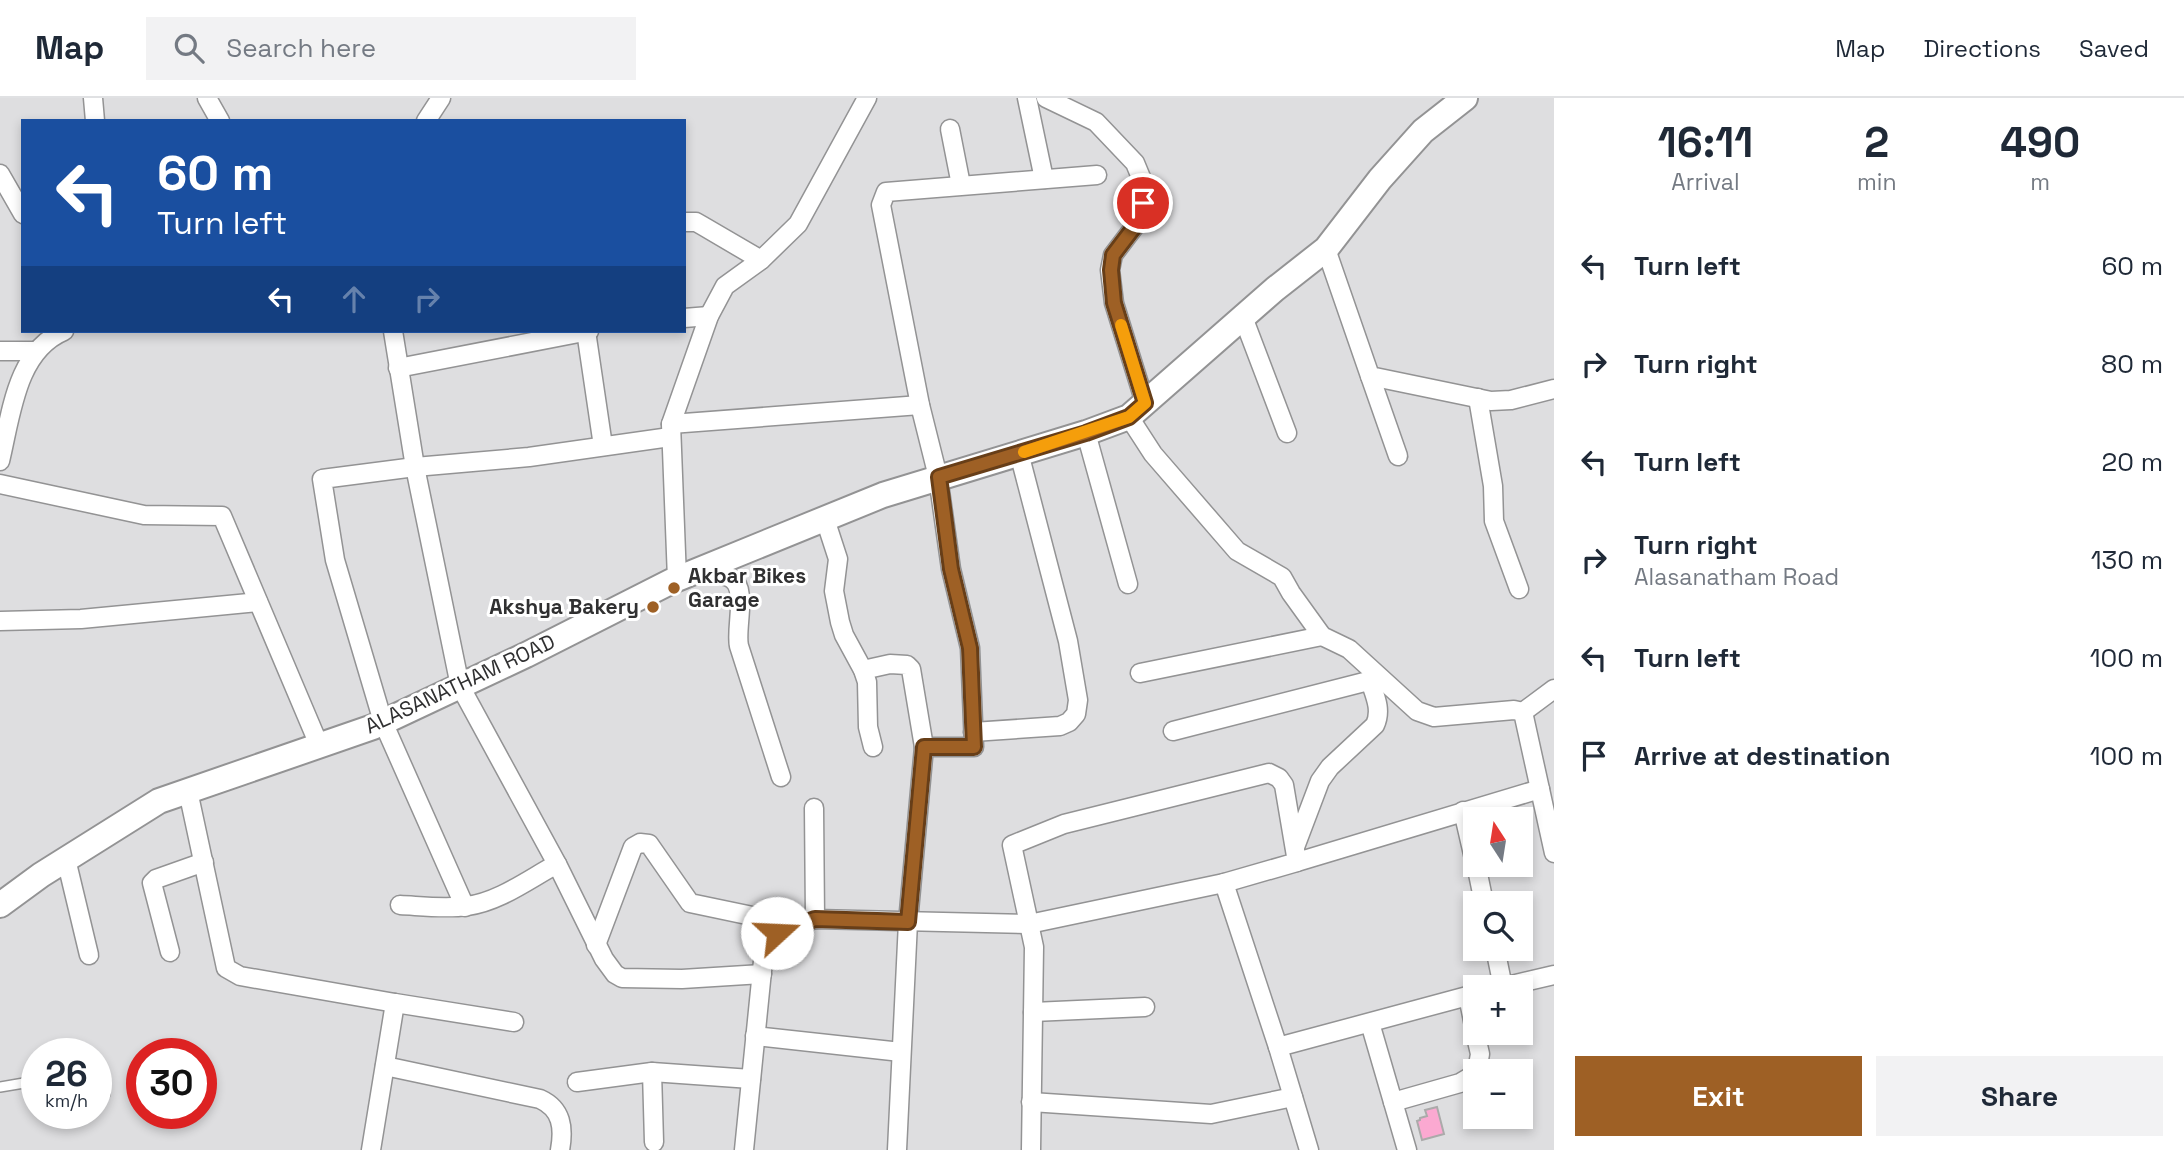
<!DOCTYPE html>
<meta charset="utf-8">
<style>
:root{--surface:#fff;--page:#f2f2f3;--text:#1f2937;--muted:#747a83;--line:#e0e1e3;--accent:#9e6025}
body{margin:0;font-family:"Space Grotesk",sans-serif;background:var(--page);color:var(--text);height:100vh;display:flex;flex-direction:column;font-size:26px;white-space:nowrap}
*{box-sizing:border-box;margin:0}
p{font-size:23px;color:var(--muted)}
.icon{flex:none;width:38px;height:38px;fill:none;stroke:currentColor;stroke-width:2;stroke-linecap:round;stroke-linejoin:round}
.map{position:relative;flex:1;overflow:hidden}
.side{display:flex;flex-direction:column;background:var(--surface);width:630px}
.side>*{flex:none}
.guide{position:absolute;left:21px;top:21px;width:665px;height:214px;border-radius:0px;box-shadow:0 4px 10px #0003;background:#1a4fa0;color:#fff;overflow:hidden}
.needle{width:46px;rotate:348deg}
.buttons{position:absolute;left:1463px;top:709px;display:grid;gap:14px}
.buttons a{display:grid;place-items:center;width:70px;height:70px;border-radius:0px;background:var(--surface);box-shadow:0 4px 10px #0003;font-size:35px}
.speed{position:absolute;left:21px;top:940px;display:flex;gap:14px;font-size:35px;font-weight:700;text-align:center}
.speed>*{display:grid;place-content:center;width:91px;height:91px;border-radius:50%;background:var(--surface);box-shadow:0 4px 10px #0003;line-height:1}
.speed small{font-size:18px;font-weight:400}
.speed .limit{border:10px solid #d22;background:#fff;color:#111}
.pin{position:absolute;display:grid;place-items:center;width:60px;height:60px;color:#fff;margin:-30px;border:4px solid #fff;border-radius:50%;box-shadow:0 2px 7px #0007}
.me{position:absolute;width:77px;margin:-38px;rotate:70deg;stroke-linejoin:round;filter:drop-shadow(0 0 5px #0008)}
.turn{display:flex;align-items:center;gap:24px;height:147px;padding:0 21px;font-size:32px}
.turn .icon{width:91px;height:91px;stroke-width:2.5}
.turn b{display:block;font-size:49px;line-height:60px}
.lanes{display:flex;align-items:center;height:66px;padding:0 21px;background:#0003;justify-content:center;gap:35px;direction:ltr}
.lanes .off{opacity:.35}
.eta{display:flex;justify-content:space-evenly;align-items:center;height:119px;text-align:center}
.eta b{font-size:42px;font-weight:700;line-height:49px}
.action{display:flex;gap:14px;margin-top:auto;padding:14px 21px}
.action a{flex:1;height:80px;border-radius:0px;background:var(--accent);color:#fff;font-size:28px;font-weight:700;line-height:80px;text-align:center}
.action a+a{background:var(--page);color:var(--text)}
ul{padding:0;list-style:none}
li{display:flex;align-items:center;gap:21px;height:98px;padding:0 21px}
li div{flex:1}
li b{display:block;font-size:26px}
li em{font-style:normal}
header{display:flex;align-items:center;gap:42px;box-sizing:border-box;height:98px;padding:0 35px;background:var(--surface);border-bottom:2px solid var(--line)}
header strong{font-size:33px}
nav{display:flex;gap:38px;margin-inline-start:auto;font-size:24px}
.search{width:490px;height:63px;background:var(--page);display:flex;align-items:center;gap:18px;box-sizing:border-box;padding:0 24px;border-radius:0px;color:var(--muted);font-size:26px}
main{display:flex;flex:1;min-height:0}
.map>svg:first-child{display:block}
.building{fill:#fba9d1;stroke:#abaaaa;stroke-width:2}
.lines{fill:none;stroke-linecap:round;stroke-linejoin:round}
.lane-casing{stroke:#939394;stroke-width:12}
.street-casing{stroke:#939394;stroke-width:21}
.secondary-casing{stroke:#939394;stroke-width:28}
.lane{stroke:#fff;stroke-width:9}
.street{stroke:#fff;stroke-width:18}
.secondary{stroke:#fff;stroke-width:24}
.route-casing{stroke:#673e18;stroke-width:18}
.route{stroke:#9e6025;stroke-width:12}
.slow{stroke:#f59e0b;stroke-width:12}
.poi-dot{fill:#9e6025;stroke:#fff;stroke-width:2.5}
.labels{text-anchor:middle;stroke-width:6;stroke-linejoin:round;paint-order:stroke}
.poi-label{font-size:21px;font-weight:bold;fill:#303031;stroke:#fff;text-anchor:start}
.street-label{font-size:21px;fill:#303031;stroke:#fff}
</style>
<header>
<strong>Map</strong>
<div class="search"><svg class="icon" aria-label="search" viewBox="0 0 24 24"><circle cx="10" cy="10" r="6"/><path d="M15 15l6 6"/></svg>Search here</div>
<nav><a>Map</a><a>Directions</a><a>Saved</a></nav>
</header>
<main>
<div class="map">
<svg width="1554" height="1052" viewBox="0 0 1554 1052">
<rect width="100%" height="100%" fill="#dedee0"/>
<polygon class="building" points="1437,1009 1444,1036 1422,1042 1417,1023 1420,1022 1420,1020 1427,1018 1425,1012"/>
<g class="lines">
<defs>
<g id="lane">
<polyline points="0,989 24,985 37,987"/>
<polyline points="96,995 105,996"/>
</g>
<g id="street">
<polyline points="93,0 95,23"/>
<polyline points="207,0 220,23"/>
<polyline points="1027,0 1044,81"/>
<polyline points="1046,0 1096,24 1135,65 1142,82 1143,105 1135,128 1113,157 1110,172 1114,205 1145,305"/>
<polyline points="426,23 441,0"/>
<polyline points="950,31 961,87"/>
<polyline points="0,76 23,116"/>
<polyline points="684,124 696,124 703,128 761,162"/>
<polyline points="1326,151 1370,278 1491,303 1511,302 1554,291"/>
<polyline points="1243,219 1287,335"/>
<polyline points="684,220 709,218"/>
<polyline points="393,233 415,369 460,588 557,766 604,861 615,876 622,880 682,881 762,876"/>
<polyline points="586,233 603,348"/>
<polyline points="0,253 36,253"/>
<polyline points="398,270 589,233"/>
<polyline points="1370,278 1398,358"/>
<polyline points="1478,300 1493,388 1494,423 1519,491"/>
<polyline points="1129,319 1153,356 1237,453 1282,479 1291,495 1322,538 1349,551 1417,613 1434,619 1514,612 1523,614 1554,755"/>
<polyline points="671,326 920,307"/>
<polyline points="1086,335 1128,486"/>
<path d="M0,363C11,318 16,253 64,233"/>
<polyline points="0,386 144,417 222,418 319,647"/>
<polyline points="825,421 838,461 834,493 840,524 844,537 863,572 867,584 868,629 873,649"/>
<path d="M711,467L716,475C720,477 728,478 732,481C748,491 735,531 739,548L781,679"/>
<polyline points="677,481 671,326 709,218 725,188 761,162 798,126 867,0"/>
<polyline points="0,523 81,521 258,504"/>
<polyline points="863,572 890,566 907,567 911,571 924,649"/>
<polyline points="1140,575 1322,538"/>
<polyline points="1523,614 1554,591"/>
<polyline points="1173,633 1380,580"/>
<polyline points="973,634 1060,628 1069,624 1076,616 1078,602 1068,543 1019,355"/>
<polyline points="188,693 226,870 240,878 395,905 371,1052"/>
<polyline points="814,710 815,821"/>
<polyline points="1463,713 1475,765"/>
<path d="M1295,749L1320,683L1330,669L1375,627C1382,612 1375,598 1370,583"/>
<polyline points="66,761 89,857"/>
<polyline points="1297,764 1540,691"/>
<polyline points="1476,766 1484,805"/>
<path d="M400,807C421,808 445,811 467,808C499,804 529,781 557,766"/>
<polyline points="465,809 383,624 335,462 322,381 415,369 529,359 670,339"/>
<polyline points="596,847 633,749 640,745 649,746 690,805 795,827"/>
<polyline points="1495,850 1503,889"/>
<polyline points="170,854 152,785 156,781 204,764"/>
<polyline points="1503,889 1554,877"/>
<polyline points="1468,898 1475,933"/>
<polyline points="395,905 514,924"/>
<polyline points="1033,914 1145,909"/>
<polyline points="1370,925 1407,1052"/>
<polyline points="1475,934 1480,956 1477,973"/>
<polyline points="755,938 901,954"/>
<path d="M385,968L540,1001C562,1011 564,1030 560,1052"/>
<polyline points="652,974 654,1044"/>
<polyline points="577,984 652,974 751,981"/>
<polyline points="1031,1004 1211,1016 1293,999"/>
<polyline points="1393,1004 1460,985 1475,976"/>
<polyline points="744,1052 764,853 766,845 777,835 815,821 1029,826 1224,785"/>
<polyline points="897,1052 908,824 924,649 974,649 970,550 951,471 938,379 920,307 881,107 886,94 1097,77"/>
<polyline points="1031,1052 1034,849 1012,747 1064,726 1269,675 1279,680 1284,687 1297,764 1224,785 1278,949"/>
<polyline points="1309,1052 1278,949 1475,896"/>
</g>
<polyline id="secondary" points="0,807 41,777 159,703 373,629 526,557 672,483 883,397 1086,335 1129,319 1275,191 1326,151 1380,81 1423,33 1465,0"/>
</defs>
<use href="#lane" class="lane-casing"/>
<use href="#street" class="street-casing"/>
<use href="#secondary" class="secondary-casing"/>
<use href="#lane" class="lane"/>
<use href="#street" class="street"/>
<use href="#secondary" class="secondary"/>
</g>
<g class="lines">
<defs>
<polyline id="route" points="777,835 815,821 908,824 924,649 974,649 970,550 951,471 939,379 1086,335 1129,319 1145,305 1114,205 1111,172 1113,157 1135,128 1143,105"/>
</defs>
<use href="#route" class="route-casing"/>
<use href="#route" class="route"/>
<polyline class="slow" points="1024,354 1129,319 1145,305 1121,227"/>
</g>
<g class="poi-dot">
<circle cx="674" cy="490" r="7"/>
<circle cx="653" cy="509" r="7"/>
</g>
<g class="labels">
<g class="poi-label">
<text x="688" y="485">Akbar Bikes<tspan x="688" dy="24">Garage</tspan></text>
<text x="639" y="516" text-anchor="end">Akshya Bakery</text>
</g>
<g class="street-label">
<text transform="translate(460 586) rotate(-25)" y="7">ALASANATHAM ROAD</text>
</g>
</g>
</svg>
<div class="buttons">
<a><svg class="needle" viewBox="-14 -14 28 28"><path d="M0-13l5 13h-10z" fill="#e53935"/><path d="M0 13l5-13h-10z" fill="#747a83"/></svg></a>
<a><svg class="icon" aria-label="search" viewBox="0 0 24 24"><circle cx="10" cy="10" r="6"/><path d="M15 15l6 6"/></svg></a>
<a>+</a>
<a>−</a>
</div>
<div class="speed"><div>26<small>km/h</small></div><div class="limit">30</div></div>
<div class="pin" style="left:1143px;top:105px;background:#d93025"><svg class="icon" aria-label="arrive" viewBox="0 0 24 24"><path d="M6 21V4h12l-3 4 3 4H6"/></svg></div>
<svg class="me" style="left:777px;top:835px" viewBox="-20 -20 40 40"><circle r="19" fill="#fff"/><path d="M0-13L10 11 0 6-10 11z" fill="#9e6025"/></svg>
<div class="guide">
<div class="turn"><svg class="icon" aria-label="left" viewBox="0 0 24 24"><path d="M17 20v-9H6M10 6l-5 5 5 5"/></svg><div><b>60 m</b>Turn left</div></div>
<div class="lanes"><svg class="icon" aria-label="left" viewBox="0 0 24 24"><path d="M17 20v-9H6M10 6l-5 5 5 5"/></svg><svg class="icon off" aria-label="ahead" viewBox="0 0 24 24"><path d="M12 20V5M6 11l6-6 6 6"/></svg><svg class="icon off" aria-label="right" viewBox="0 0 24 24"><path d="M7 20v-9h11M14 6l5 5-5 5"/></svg></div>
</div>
</div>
<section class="side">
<div class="eta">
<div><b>16:11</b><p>Arrival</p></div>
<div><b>2</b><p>min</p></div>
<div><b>490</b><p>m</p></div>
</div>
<ul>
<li><svg class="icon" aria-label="left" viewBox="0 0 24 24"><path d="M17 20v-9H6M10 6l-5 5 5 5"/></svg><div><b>Turn left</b></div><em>60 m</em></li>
<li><svg class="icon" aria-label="right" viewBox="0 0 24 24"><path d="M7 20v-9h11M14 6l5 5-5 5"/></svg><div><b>Turn right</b></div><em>80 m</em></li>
<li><svg class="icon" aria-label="left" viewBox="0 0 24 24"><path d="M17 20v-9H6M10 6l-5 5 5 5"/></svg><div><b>Turn left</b></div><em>20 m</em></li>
<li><svg class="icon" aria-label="right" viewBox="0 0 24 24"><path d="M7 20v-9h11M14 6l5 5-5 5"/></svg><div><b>Turn right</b><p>Alasanatham Road</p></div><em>130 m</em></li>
<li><svg class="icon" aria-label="left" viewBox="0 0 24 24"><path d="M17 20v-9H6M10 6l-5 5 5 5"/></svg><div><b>Turn left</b></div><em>100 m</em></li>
<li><svg class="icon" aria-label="arrive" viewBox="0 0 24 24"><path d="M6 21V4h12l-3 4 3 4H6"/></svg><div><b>Arrive at destination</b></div><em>100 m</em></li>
</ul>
<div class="action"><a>Exit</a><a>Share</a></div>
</section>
</main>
